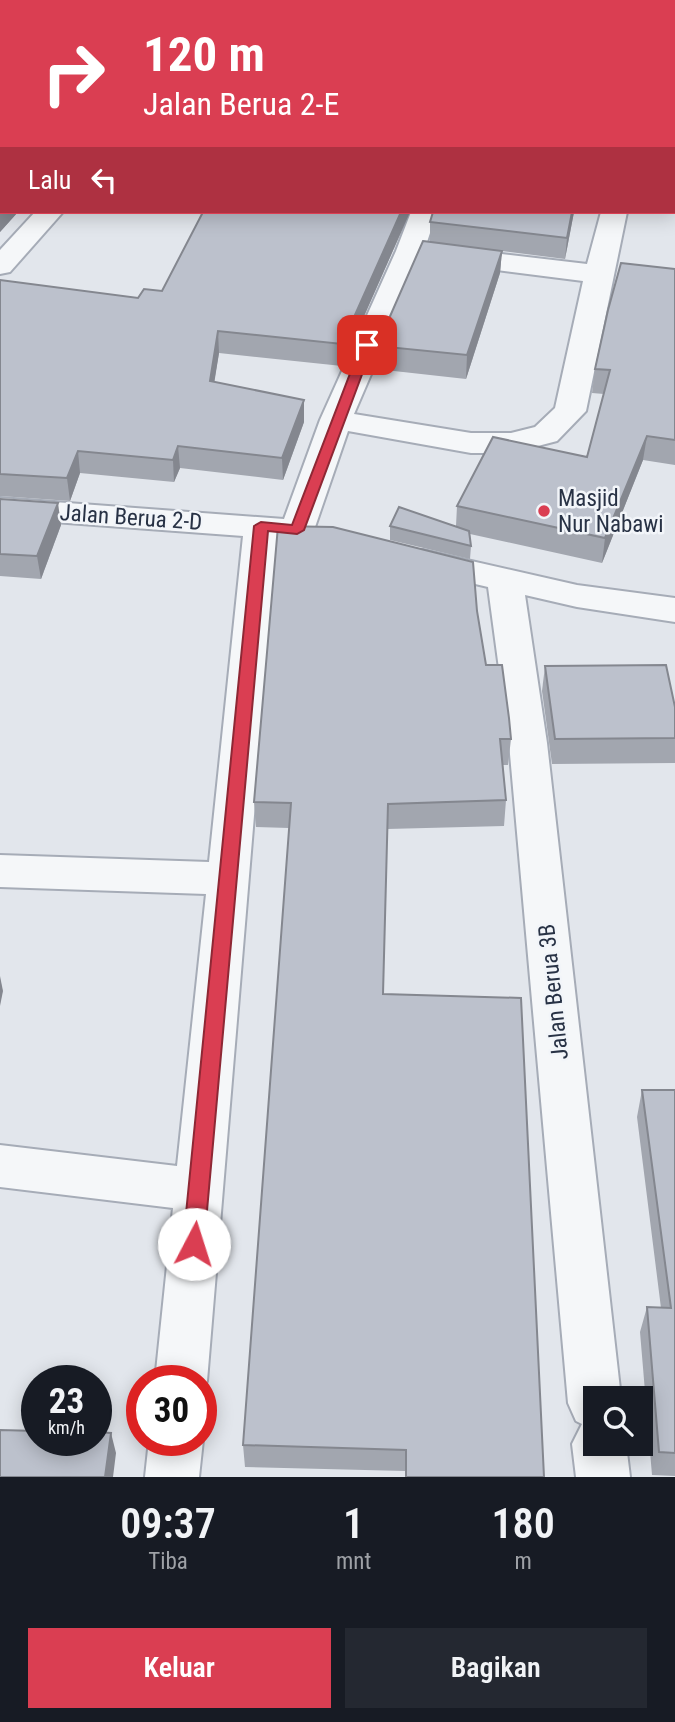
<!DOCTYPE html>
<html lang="id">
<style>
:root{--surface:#171b24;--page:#242831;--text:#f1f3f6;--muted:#9ea1a6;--accent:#da3e52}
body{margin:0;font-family:"Roboto Condensed",sans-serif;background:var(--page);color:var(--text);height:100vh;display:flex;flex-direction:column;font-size:26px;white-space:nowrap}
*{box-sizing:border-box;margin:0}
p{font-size:23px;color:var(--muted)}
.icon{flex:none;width:38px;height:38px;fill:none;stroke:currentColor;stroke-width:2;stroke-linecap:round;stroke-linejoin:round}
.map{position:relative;height:1477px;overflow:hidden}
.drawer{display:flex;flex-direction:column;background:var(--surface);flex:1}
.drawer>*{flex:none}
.banner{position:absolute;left:0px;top:0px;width:676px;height:214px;box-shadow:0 4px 18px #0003;background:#da3e52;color:#fff;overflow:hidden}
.tools{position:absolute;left:583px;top:1386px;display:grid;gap:14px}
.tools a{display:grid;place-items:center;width:70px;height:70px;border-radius:0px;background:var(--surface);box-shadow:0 4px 18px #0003;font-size:35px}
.speed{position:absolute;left:21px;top:1365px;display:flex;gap:14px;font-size:35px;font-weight:700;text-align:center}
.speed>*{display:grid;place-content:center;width:91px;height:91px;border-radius:50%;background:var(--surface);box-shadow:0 4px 18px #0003;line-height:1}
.speed small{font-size:18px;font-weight:400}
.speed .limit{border:10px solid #d22;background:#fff;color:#111}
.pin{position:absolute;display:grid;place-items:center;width:60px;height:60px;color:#fff;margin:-30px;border-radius:14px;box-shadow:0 4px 10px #0006}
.me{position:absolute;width:77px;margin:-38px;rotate:5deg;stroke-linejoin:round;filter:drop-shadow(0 0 5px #0008)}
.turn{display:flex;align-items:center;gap:24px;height:147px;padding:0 28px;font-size:32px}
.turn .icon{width:91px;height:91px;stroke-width:2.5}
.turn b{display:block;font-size:49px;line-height:60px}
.then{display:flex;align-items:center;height:66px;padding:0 28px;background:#0003;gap:14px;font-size:26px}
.eta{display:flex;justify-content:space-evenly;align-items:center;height:119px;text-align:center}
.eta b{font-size:42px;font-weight:600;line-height:49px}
.cta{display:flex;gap:14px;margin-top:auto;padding:14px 28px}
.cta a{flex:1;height:80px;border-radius:0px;background:var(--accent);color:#fff;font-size:28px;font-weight:600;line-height:80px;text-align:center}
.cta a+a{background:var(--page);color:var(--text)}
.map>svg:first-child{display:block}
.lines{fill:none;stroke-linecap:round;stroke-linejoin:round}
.minor-casing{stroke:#a6acb7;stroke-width:4}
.minor{fill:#f5f7f9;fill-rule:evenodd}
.wall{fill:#a2a6af}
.shaded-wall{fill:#84878f}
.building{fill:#bcc1cc;stroke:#84878f;stroke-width:2}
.route{fill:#da3e52;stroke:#8e2835;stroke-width:2}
.poi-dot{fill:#da3e52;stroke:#f2f5f9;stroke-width:2.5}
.labels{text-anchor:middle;stroke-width:5;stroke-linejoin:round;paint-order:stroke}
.poi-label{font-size:23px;fill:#283245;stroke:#f2f5f9;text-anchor:start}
.street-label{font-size:23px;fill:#283245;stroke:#f2f5f9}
</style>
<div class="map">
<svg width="675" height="1477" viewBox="0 0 675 1477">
<rect width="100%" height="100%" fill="#e2e6ec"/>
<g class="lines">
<defs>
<g id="minor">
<polygon points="285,0 310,0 284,2"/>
<rect x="674" y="133" width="1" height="16"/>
<polygon points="35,212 63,212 10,272 0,274 0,250"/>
<polygon points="411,212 437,212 424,251 354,414 471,433 511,433 535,427 555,408 583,281 450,264 440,262 436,256 440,250 450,248 587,264 601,212 627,212 586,411 557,441 511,453 471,453 348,431 314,530 309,537 297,541 277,539 207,1381 201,1395 201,1381 155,1381 173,1208 0,1187 0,1145 177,1166 206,894 0,887 0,855 209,862 243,536 0,518 0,498 284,519 320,420 396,251"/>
<polygon points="423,550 577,585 675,598 675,622 577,607 525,595 547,743 621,1398 595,1398 595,1444 626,1444 630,1477 576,1477 572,1444 582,1424 576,1421 568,1403 509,743 488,587 411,569 406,561 411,553"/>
<polygon points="201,1436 203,1440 199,1477 145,1477 149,1440 201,1440"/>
</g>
</defs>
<use href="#minor" class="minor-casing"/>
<use href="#minor" class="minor"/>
</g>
<g class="wall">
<polygon points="0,0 108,0 2,212 18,212 0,232"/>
<polygon points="203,212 410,212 342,366 219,353 214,382 304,400 304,422 283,480 180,468 174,482 80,473 70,501 0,496 0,280 138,298 162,291"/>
<polygon points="574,212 565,259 502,251 500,273 466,379 376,369 377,346 430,242 430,222"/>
<polygon points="675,269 675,465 643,460 602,563 470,534 471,546 470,559 390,540 390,526 456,526 457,506 587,457 604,394 592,393 595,369"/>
<polygon points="0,499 61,525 41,579 0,576"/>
<polygon points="477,611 486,665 511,739 508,765 503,765 506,800 504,826 387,829 383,994 544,1477 405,1477 405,1471 245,1467 243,1445 289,828 256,827 254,802"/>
<polygon points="545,666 675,707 675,763 552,764 542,691"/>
<polygon points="642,1090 675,1090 675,1476 652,1475 640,1332 647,1307 661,1308 637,1117"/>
</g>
<g class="shaded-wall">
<polygon points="2,206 2,212 18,212 0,232 0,208"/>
<polygon points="401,212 410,212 342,366 342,344"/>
<polygon points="572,212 574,212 565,259 567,238"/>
<polygon points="502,251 500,273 466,379 467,355"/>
<polygon points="218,331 219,353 211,403 210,381"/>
<polygon points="304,400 304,422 283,480 282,458"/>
<polygon points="647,436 643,460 602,563 605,538"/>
<polygon points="178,446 180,468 174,482 173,460"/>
<polygon points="78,451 80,473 70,501 67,478"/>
<polygon points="58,503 61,525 41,579 37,556"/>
<polygon points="0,976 3,991 0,1006"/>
<polygon points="111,1433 116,1453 113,1477 105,1477"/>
</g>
<g class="building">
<polygon points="0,0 108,0 120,2 2,2 2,38 0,36"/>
<polygon points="0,52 2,52 2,114 0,112"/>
<polygon points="2,130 2,206 0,208 0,131"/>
<polygon points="203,212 401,212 342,344 218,331 210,381 304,400 282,458 178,446 173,460 78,451 67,478 0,474 0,280 138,298 144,289 162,291"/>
<polygon points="433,212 572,212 567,238 430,222"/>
<polygon points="423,241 502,251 467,355 377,346"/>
<polygon points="621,263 675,269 675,440 647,436 605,538 457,506 493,437 587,457 610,370 595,369 608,310"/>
<polygon points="0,499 58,503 37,556 0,554"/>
<polygon points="399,507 469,531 471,546 390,526"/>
<polygon points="278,526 333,527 473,562 477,611 486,665 502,665 509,718 511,739 500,739 506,800 388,804 383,994 521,998 544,1477 406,1477 406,1450 243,1445 291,803 254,802"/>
<polygon points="666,665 675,707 675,738 555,739 545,666"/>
<polygon points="642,1090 675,1090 675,1453 659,1452 647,1307 671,1308"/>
<polygon points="0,1430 37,1431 37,1440 96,1440 96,1432 111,1433 105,1477 0,1477"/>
</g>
<polygon class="route" points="367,341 373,345 304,530 297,534 268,531 204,1244 201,1251 194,1254 186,1251 183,1244 254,526 261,522 292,525 361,345"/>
<circle class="poi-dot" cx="544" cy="511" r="7"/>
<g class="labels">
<g class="poi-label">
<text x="558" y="506">Masjid<tspan x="558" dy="26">Nur Nabawi</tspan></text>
</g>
<g class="street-label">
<text transform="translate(131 517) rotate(4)" y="8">Jalan Berua 2-D</text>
<text transform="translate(553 992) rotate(-96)" y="8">Jalan Berua 3B</text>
</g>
</g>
</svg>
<div class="tools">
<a><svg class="icon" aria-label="search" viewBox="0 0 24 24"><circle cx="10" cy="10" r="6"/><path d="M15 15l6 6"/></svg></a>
</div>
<div class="speed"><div>23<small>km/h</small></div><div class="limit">30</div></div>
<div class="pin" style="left:367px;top:345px;background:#d93025"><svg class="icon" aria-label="arrive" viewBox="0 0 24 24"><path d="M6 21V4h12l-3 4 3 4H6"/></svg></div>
<svg class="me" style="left:194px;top:1244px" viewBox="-20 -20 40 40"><circle r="19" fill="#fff"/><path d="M0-13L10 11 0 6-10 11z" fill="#da3e52"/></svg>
<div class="banner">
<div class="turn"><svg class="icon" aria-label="right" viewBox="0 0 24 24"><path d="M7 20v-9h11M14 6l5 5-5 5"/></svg><div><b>120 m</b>Jalan Berua 2-E</div></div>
<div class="then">Lalu<svg class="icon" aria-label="left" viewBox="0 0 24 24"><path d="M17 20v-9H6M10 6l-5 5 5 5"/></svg></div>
</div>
</div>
<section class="drawer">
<div class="eta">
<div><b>09:37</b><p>Tiba</p></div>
<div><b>1</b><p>mnt</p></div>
<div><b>180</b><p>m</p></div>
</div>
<div class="cta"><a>Keluar</a><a>Bagikan</a></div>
</section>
